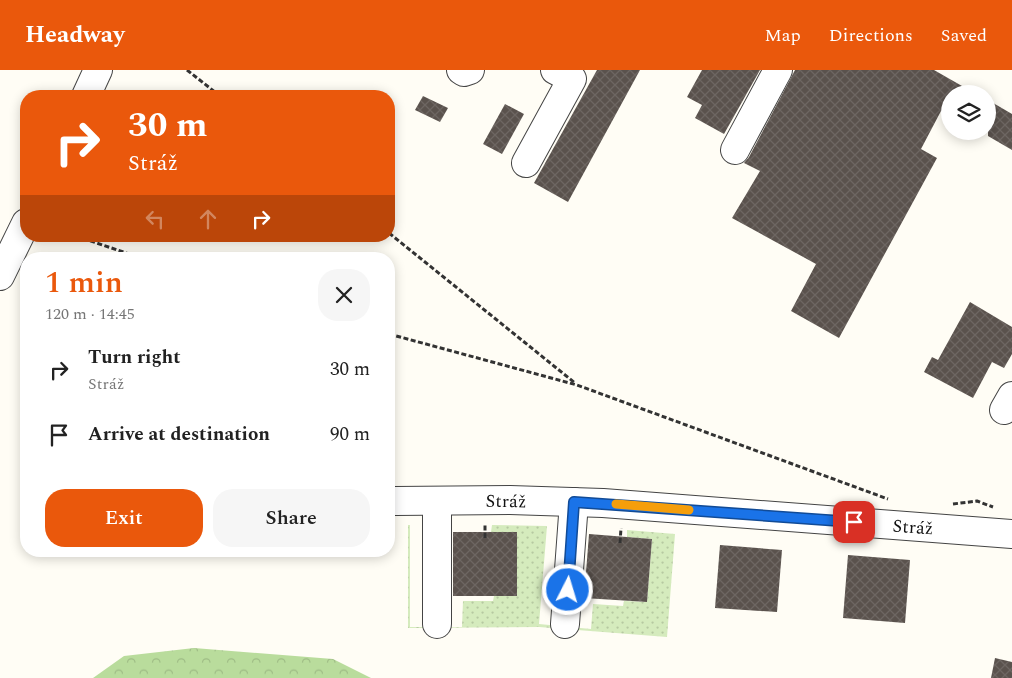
<!DOCTYPE html>
<meta charset="utf-8">
<style>
:root{--surface:#fff;--page:#f6f6f6;--text:#222;--muted:#767676;--accent:#ea580c}
body{margin:0;font-family:Spectral,serif;background:var(--page);color:var(--text);height:100vh;display:flex;flex-direction:column;font-size:19px;white-space:nowrap}
*{box-sizing:border-box;margin:0}
p{font-size:16px;color:var(--muted)}
.icon{flex:none;width:28px;height:28px;fill:none;stroke:currentColor;stroke-width:2;stroke-linecap:round;stroke-linejoin:round}
.map{position:relative;flex:1;overflow:hidden}
.details{position:absolute;left:20px;top:182px;width:375px;height:305px;display:flex;flex-direction:column;background:var(--surface);border-radius:20px;box-shadow:0 2px 12px #0003}
.details>*{flex:none}
.hud{position:absolute;left:20px;top:20px;width:375px;height:152px;border-radius:20px;box-shadow:0 2px 12px #0003;background:#ea580c;color:#fff;overflow:hidden}
.fabs{position:absolute;left:941px;top:15px;display:grid;gap:10px}
.fabs a{display:grid;place-items:center;width:55px;height:55px;border-radius:50%;background:var(--surface);box-shadow:0 2px 12px #0003;font-size:25px}
.pin{position:absolute;display:grid;place-items:center;width:42px;height:42px;color:#fff;margin:-21px;border-radius:10px;box-shadow:0 2px 8px #0006}
.me{position:absolute;width:55px;margin:-28px;rotate:5deg;stroke-linejoin:round;filter:drop-shadow(0 0 4px #0008)}
.turn{display:flex;align-items:center;gap:18px;height:105px;padding:0 25px;font-size:22px}
.turn .icon{width:65px;height:65px;stroke-width:2.5}
.turn b{display:block;font-size:35px;line-height:42px}
.lanes{display:flex;align-items:center;height:48px;padding:0 25px;background:#0003;justify-content:center;gap:25px;direction:ltr}
.lanes .off{opacity:.35}
.round{display:grid;place-items:center;flex:none;width:52px;height:52px;border-radius:20px;background:var(--page)}
.head{display:flex;align-items:center;justify-content:space-between;height:85px;padding:0 25px}
h1{font-size:30px;font-weight:600;line-height:38px;color:var(--accent)}
.cta{display:flex;gap:10px;margin-top:auto;padding:10px 25px}
.cta a{flex:1;height:58px;border-radius:20px;background:var(--accent);color:#fff;font-size:20px;font-weight:600;line-height:58px;text-align:center}
.cta a+a{background:var(--page);color:var(--text)}
ul{padding:0;list-style:none}
li{display:flex;align-items:center;gap:15px;height:65px;padding:0 25px}
li div{flex:1}
li b{display:block;font-size:19px}
li em{font-style:normal}
header{display:flex;align-items:center;gap:30px;box-sizing:border-box;height:70px;padding:0 25px;background:var(--accent);color:#fff}
header strong{font-size:24px}
nav{display:flex;gap:28px;margin-inline-start:auto;font-size:18px}
.map>svg:first-child{display:block}
.grass{fill:url(#grass-dots)}
.forest{fill:url(#forest-crowns)}
.building{fill:url(#building-cross-hatch)}
.lines{fill:none;stroke-linecap:round;stroke-linejoin:round}
.minor-casing{stroke:#444;stroke-width:30}
.path{stroke:#333;stroke-width:3;stroke-dasharray:5 2.5;stroke-linecap:butt}
.minor{stroke:#fff;stroke-width:28}
.route-casing{stroke:#114b97;stroke-width:12}
.route{stroke:#1a73e8;stroke-width:9}
.slow{stroke:#f59e0b;stroke-width:9}
.labels{text-anchor:middle;stroke-width:5;stroke-linejoin:round;paint-order:stroke}
.street-label{font-size:18px;fill:#111;stroke:#fff}
</style>
<header>
<strong>Headway</strong>
<nav><a>Map</a><a>Directions</a><a>Saved</a></nav>
</header>
<div class="map">
<svg width="1012" height="608" viewBox="0 0 1012 608">
<defs>
<pattern id="grass-dots" width="8" height="8" patternUnits="userSpaceOnUse" patternTransform="scale(1.25)"><rect width="8" height="8" fill="#d5ebbd"/><path d="M2 2h.1M6 6h.1" fill="none" stroke="#b6c8a1" stroke-width="1.8" stroke-linecap="round"/></pattern>
<pattern id="forest-crowns" width="20" height="18" patternUnits="userSpaceOnUse" patternTransform="scale(1.25)"><rect width="20" height="18" fill="#b9dc9c"/><path d="M2 6a3 3 0 1 1 6 0M12 15a3 3 0 1 1 6 0" fill="none" stroke="#9ebc85"/></pattern>
<pattern id="building-cross-hatch" width="8" height="8" patternUnits="userSpaceOnUse" patternTransform="scale(1.25)"><rect width="8" height="8" fill="#5a524d"/><path d="M0 0l8 8M0 8l8-8" fill="none" stroke="#6d6662"/></pattern>
</defs>
<rect width="100%" height="100%" fill="#fffdf5"/>
<polygon class="grass" points="408,455 410,455 410,557 462,557 463,531 493,531 494,526 516,526 517,462 491,462 492,455 547,456 539,554 591,559 593,534 623,536 624,531 647,532 652,469 627,467 627,460 675,464 667,567 539,557 408,558"/>
<polygon class="forest" points="194,578 333,589 371,608 93,608 124,586"/>
<g class="building">
<polygon points="597,0 640,0 568,132 534,113"/>
<polygon points="702,0 760,0 724,64 695,48 702,35 687,27"/>
<polygon points="795,0 934,0 976,24 950,24 950,45 941,41 921,79 937,88 839,268 791,241 816,194 732,148 760,101 744,93 749,87"/>
<polygon points="423,26 448,38 440,52 415,40"/>
<polygon points="988,30 1012,44 1012,80 988,66"/>
<polygon points="505,34 524,44 502,84 483,74"/>
<polygon points="970,232 1012,257 1012,284 1004,298 992,292 973,328 924,302 932,287 938,290"/>
<rect x="453" y="462" width="64" height="64"/>
<polygon points="589,464 652,469 647,532 584,528"/>
<polygon points="720,475 782,480 777,542 715,538"/>
<polygon points="848,485 910,490 905,553 843,548"/>
<polygon points="995,588 1012,592 1012,608 991,608"/>
</g>
<g class="lines">
<defs>
<g id="minor">
<polyline points="461,0 464,2 470,0"/>
<polyline points="86,26 98,0"/>
<polyline points="735,80 778,0"/>
<polyline points="526,93 572,9 555,0"/>
<polyline points="0,206 26,153"/>
<polyline points="1004,340 1012,326"/>
<polyline points="395,431 510,430 603,433 1012,464"/>
<polyline points="437,554 437,431"/>
<polyline points="565,554 574,432"/>
</g>
</defs>
<use href="#minor" class="minor-casing"/>
<g class="path">
<polyline points="187,0 220,26"/>
<polyline points="389,163 575,313"/>
<polyline points="76,166 144,189"/>
<polyline points="389,264 577,315 888,429"/>
<polyline points="953,434 977,431 993,437"/>
<polyline points="485,468 485,454"/>
<polyline points="620,473 621,458"/>
</g>
<use href="#minor" class="minor"/>
</g>
<g class="lines">
<defs>
<polyline id="route" points="568,520 574,432 854,452"/>
</defs>
<use href="#route" class="route-casing"/>
<use href="#route" class="route"/>
<polyline class="slow" points="616,434 689,440"/>
</g>
<g class="labels">
<g class="street-label">
<text transform="translate(506 431) rotate(1)" y="6">Stráž</text>
<text transform="translate(913 457) rotate(4)" y="6">Stráž</text>
</g>
</g>
</svg>
<div class="fabs">
<a><svg class="icon" aria-label="layers" viewBox="0 0 24 24"><path d="M12 4l9 5-9 5-9-5zM3 14l9 5 9-5"/></svg></a>
</div>
<div class="pin" style="left:854px;top:452px;background:#d93025"><svg class="icon" aria-label="arrive" viewBox="0 0 24 24"><path d="M6 21V4h12l-3 4 3 4H6"/></svg></div>
<svg class="me" style="left:568px;top:520px" viewBox="-20 -20 40 40"><circle r="17" fill="#1a73e8" stroke="#fff" stroke-width="3"/><path d="M0-11L8 9 0 5-8 9z" fill="#fff"/></svg>
<div class="hud">
<div class="turn"><svg class="icon" aria-label="right" viewBox="0 0 24 24"><path d="M7 20v-9h11M14 6l5 5-5 5"/></svg><div><b>30 m</b>Stráž</div></div>
<div class="lanes"><svg class="icon off" aria-label="left" viewBox="0 0 24 24"><path d="M17 20v-9H6M10 6l-5 5 5 5"/></svg><svg class="icon off" aria-label="ahead" viewBox="0 0 24 24"><path d="M12 20V5M6 11l6-6 6 6"/></svg><svg class="icon" aria-label="right" viewBox="0 0 24 24"><path d="M7 20v-9h11M14 6l5 5-5 5"/></svg></div>
</div>
<section class="details">
<div class="head"><div><h1>1 min</h1><p>120 m · 14:45</p></div><a class="round"><svg class="icon" aria-label="close" viewBox="0 0 24 24"><path d="M6 6l12 12M18 6L6 18"/></svg></a></div>
<ul>
<li><svg class="icon" aria-label="right" viewBox="0 0 24 24"><path d="M7 20v-9h11M14 6l5 5-5 5"/></svg><div><b>Turn right</b><p>Stráž</p></div><em>30 m</em></li>
<li><svg class="icon" aria-label="arrive" viewBox="0 0 24 24"><path d="M6 21V4h12l-3 4 3 4H6"/></svg><div><b>Arrive at destination</b></div><em>90 m</em></li>
</ul>
<div class="cta"><a>Exit</a><a>Share</a></div>
</section>
</div>
